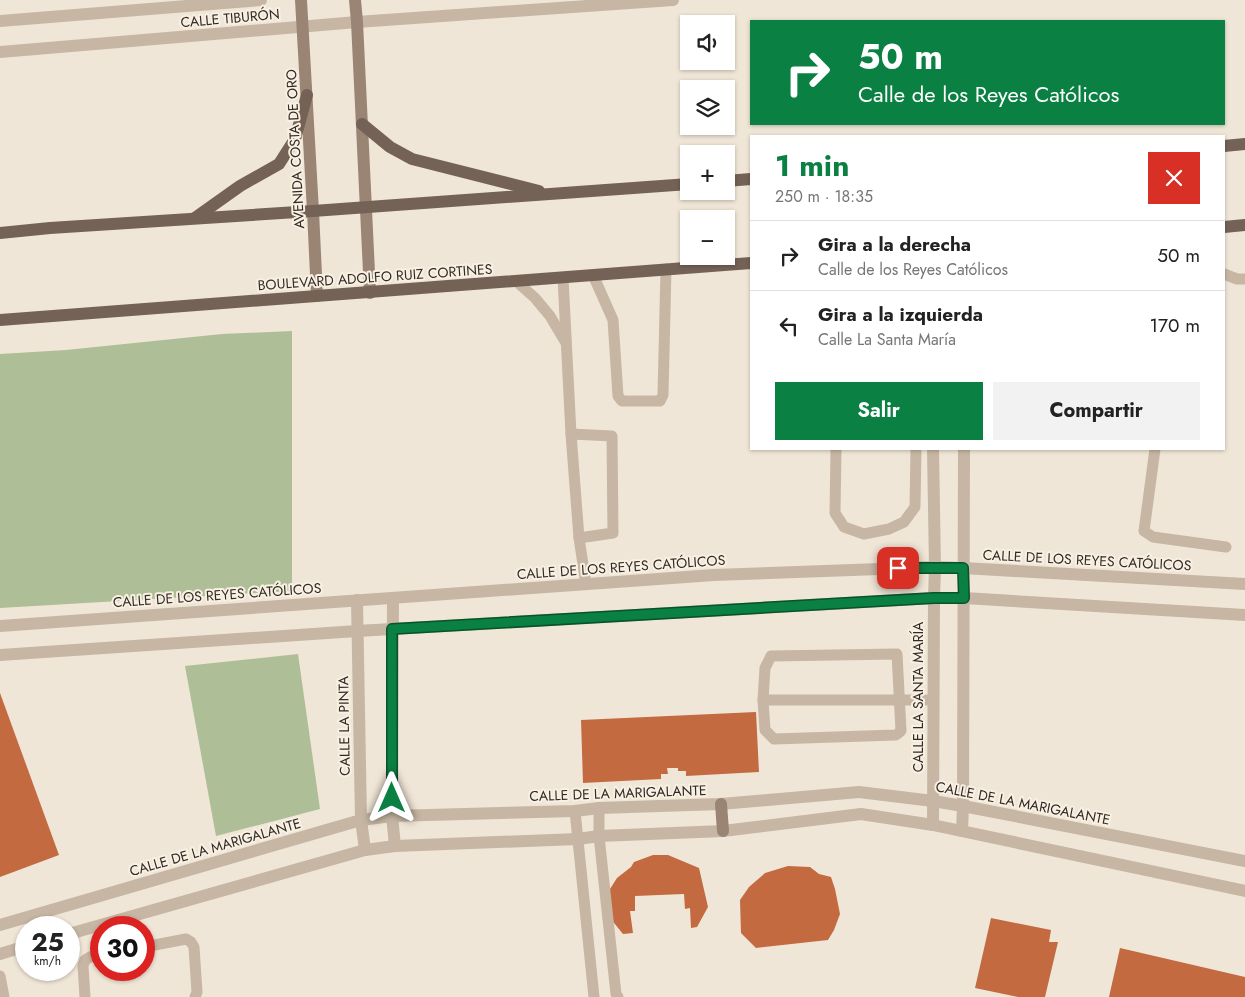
<!DOCTYPE html>
<html lang="es">
<meta charset="utf-8">
<style>
:root{--surface:#fff;--page:#f2f2f2;--text:#222;--muted:#767676;--line:#e0e0e0;--accent:#0b8043}
body{margin:0;font-family:Jost,sans-serif;background:var(--page);color:var(--text);height:100vh;display:flex;flex-direction:column;font-size:19px;white-space:nowrap}
*{box-sizing:border-box;margin:0}
p{font-size:16px;color:var(--muted)}
.icon{flex:none;width:28px;height:28px;fill:none;stroke:currentColor;stroke-width:2;stroke-linecap:round;stroke-linejoin:round}
.map{position:relative;flex:1;overflow:hidden}
.panel{position:absolute;left:750px;top:135px;width:475px;height:315px;display:flex;flex-direction:column;background:var(--surface);border-radius:0px;box-shadow:0 1px 4px #0004}
.panel>*{flex:none}
.top-card{position:absolute;left:750px;top:20px;width:475px;height:105px;border-radius:0px;box-shadow:0 1px 4px #0004;background:#0b8043;color:#fff;overflow:hidden}
.buttons{position:absolute;left:680px;top:15px;display:grid;gap:10px}
.buttons a{display:grid;place-items:center;width:55px;height:55px;border-radius:0px;background:var(--surface);box-shadow:0 1px 4px #0004;font-size:25px}
.speed{position:absolute;left:15px;top:916px;display:flex;gap:10px;font-size:25px;font-weight:700;text-align:center}
.speed>*{display:grid;place-content:center;width:65px;height:65px;border-radius:50%;background:var(--surface);box-shadow:0 1px 4px #0004;line-height:1}
.speed small{font-size:12px;font-weight:400}
.speed .limit{border:8px solid #d22;background:#fff;color:#111}
.pin{position:absolute;display:grid;place-items:center;width:42px;height:42px;color:#fff;margin:-21px;border-radius:10px;box-shadow:0 2px 8px #0006}
.me{position:absolute;width:55px;margin:-28px;rotate:0deg;stroke-linejoin:round;filter:drop-shadow(0 0 4px #0008)}
.turn{display:flex;align-items:center;gap:18px;height:105px;padding:0 25px;font-size:22px}
.turn .icon{width:65px;height:65px;stroke-width:2.5}
.turn b{display:block;font-size:35px;line-height:42px}
.round{display:grid;place-items:center;flex:none;width:52px;height:52px;border-radius:0px;background:var(--page)}
.head{display:flex;align-items:center;justify-content:space-between;height:85px;padding:0 25px}
h1{font-size:30px;font-weight:700;line-height:38px;color:var(--accent)}
.primary-button{display:flex;gap:10px;margin-top:auto;padding:10px 25px}
.primary-button a{flex:1;height:58px;border-radius:0px;background:var(--accent);color:#fff;font-size:20px;font-weight:700;line-height:58px;text-align:center}
.primary-button a+a{background:var(--page);color:var(--text)}
ul{padding:0;list-style:none}
li{display:flex;align-items:center;gap:15px;height:70px;padding:0 25px;border-top:1px solid var(--line)}
li div{flex:1}
li b{display:block;font-size:19px}
li em{font-style:normal}
.map>svg:first-child{display:block}
.green{fill:#aebe97}
.building{fill:#c36a41}
.lines{fill:none;stroke-linecap:round;stroke-linejoin:round}
.lane{stroke:#c7b6a3;stroke-width:11}
.street{stroke:#c7b6a3;stroke-width:12}
.secondary{stroke:#9a8575;stroke-width:12}
.primary{stroke:#746256;stroke-width:12}
.route-casing{stroke:#07532c;stroke-width:12}
.route{stroke:#0b8043;stroke-width:9}
.labels{text-anchor:middle;stroke-width:4;stroke-linejoin:round;paint-order:stroke}
.street-label{font-size:14px;fill:#322a25;stroke:#f8f0e2}
</style>
<div class="map">
<svg width="1245" height="997" viewBox="0 0 1245 997">
<rect width="100%" height="100%" fill="#f0e6d7"/>
<g class="green">
<polygon points="292,331 292,591 0,608 0,354 66,350 222,334"/>
<polygon points="298,654 320,809 216,836 185,666"/>
</g>
<g class="building">
<polygon points="0,693 59,855 0,877"/>
<polygon points="756,712 759,772 686,776 686,771 678,771 678,768 667,768 668,774 661,774 661,779 583,783 581,720"/>
<polygon points="653,855 668,855 699,868 708,907 697,927 691,928 690,908 685,909 684,894 635,896 635,911 630,911 633,933 623,934 610,918 610,889 617,878 631,867 634,862"/>
<polygon points="788,866 810,867 819,874 831,877 835,889 840,914 834,930 828,940 756,948 741,933 740,900 749,887 765,873"/>
<polygon points="991,918 1051,930 1049,942 1058,942 1045,997 1018,997 975,988"/>
<polygon points="1120,948 1245,977 1245,997 1109,997"/>
</g>
<g class="lines">
<g class="lane">
<polyline points="1224,274 1237,279 1245,279"/>
<polyline points="593,275 613,320 618,396 622,401 660,401 663,395 666,269"/>
<polyline points="563,278 571,434 579,538 586,584"/>
<polyline points="516,281 535,298 550,316 566,343"/>
<polyline points="571,434 612,436 613,533 579,538"/>
<polyline points="836,449 835,513 844,527 864,534 889,529 904,522 915,507 916,449"/>
<polyline points="1155,449 1144,531 1153,537 1226,547"/>
<polygon points="897,654 901,731 896,735 774,739 765,730 763,700 765,668 771,656"/>
<polyline points="763,700 933,700"/>
<polyline points="599,808 599,836 616,994 618,997"/>
<polyline points="575,811 594,997"/>
<polyline points="144,947 186,939 191,942 194,947 197,992 195,997"/>
<polyline points="0,976 4,997"/>
<polyline points="85,997 83,966 85,960 90,957 101,955"/>
</g>
<g class="street">
<polyline points="0,21 261,0"/>
<polyline points="0,52 357,22 673,0"/>
<polyline points="393,598 392,816 395,846"/>
<polyline points="357,600 361,820 365,850"/>
<polyline points="0,626 714,575 935,567 963,568 1245,584"/>
<polyline points="0,655 357,631 934,598 964,598 1245,615"/>
<polyline points="933,825 934,598 935,567 933,449"/>
<polyline points="962,831 963,806 964,449"/>
<polyline points="0,925 361,820 392,816 575,811 599,808 721,804 859,792 933,801 963,806 1245,861"/>
<polyline points="69,934 365,850 395,846 578,839 599,836 723,831 861,814 933,825 1245,891"/>
<polyline points="0,954 26,946"/>
</g>
<g class="secondary">
<polyline points="301,0 313,211 317,296"/>
<polyline points="355,0 357,22 370,293"/>
<polyline points="721,804 723,831"/>
</g>
<g class="primary">
<polyline points="362,124 390,147 412,159 539,191"/>
<polyline points="1224,146 1245,144"/>
<polyline points="726,181 751,179"/>
<polyline points="195,218 240,186 279,164 295,139 307,95"/>
<polyline points="1224,227 1245,225"/>
<polyline points="0,233 50,228 313,211 689,184"/>
<polyline points="0,320 751,263"/>
</g>
</g>
<g class="lines">
<defs>
<polyline id="route" points="392,798 392,629 934,598 964,598 963,568 898,568"/>
</defs>
<use href="#route" class="route-casing"/>
<use href="#route" class="route"/>
</g>
<g class="labels">
<g class="street-label">
<text transform="translate(230 18) rotate(-5)" y="5">CALLE TIBURÓN</text>
<text transform="translate(295 149) rotate(-93)" y="5">AVENIDA COSTA DE ORO</text>
<text transform="translate(375 277) rotate(-4)" y="5">BOULEVARD ADOLFO RUIZ CORTINES</text>
<text transform="translate(1087 560) rotate(3)" y="5">CALLE DE LOS REYES CATÓLICOS</text>
<text transform="translate(621 567) rotate(-4)" y="5">CALLE DE LOS REYES CATÓLICOS</text>
<text transform="translate(217 595) rotate(-4)" y="5">CALLE DE LOS REYES CATÓLICOS</text>
<text transform="translate(918 697) rotate(-90)" y="5">CALLE LA SANTA MARÍA</text>
<text transform="translate(344 726) rotate(-91)" y="5">CALLE LA PINTA</text>
<text transform="translate(618 793) rotate(-2)" y="5">CALLE DE LA MARIGALANTE</text>
<text transform="translate(1023 803) rotate(11)" y="5">CALLE DE LA MARIGALANTE</text>
<text transform="translate(215 847) rotate(-16)" y="5">CALLE DE LA MARIGALANTE</text>
</g>
</g>
</svg>
<div class="buttons">
<a><svg class="icon" aria-label="sound" viewBox="0 0 24 24"><path d="M4 9h4l5-4v14l-5-4H4zM17 9q2 3 0 6"/></svg></a>
<a><svg class="icon" aria-label="layers" viewBox="0 0 24 24"><path d="M12 4l9 5-9 5-9-5zM3 14l9 5 9-5"/></svg></a>
<a>+</a>
<a>−</a>
</div>
<div class="speed"><div>25<small>km/h</small></div><div class="limit">30</div></div>
<div class="pin" style="left:898px;top:568px;background:#d93025"><svg class="icon" aria-label="arrive" viewBox="0 0 24 24"><path d="M6 21V4h12l-3 4 3 4H6"/></svg></div>
<svg class="me" style="left:392px;top:798px" viewBox="-20 -20 40 40"><path d="M0-17L14 15 0 8-14 15z" fill="#0b8043" stroke="#fff" stroke-width="4"/></svg>
<div class="top-card">
<div class="turn"><svg class="icon" aria-label="right" viewBox="0 0 24 24"><path d="M7 20v-9h11M14 6l5 5-5 5"/></svg><div><b>50 m</b>Calle de los Reyes Católicos</div></div>
</div>
<section class="panel">
<div class="head"><div><h1>1 min</h1><p>250 m · 18:35</p></div><a class="round" style="background:#d93025;color:#fff"><svg class="icon" aria-label="close" viewBox="0 0 24 24"><path d="M6 6l12 12M18 6L6 18"/></svg></a></div>
<ul>
<li><svg class="icon" aria-label="right" viewBox="0 0 24 24"><path d="M7 20v-9h11M14 6l5 5-5 5"/></svg><div><b>Gira a la derecha</b><p>Calle de los Reyes Católicos</p></div><em>50 m</em></li>
<li><svg class="icon" aria-label="left" viewBox="0 0 24 24"><path d="M17 20v-9H6M10 6l-5 5 5 5"/></svg><div><b>Gira a la izquierda</b><p>Calle La Santa María</p></div><em>170 m</em></li>
</ul>
<div class="primary-button"><a>Salir</a><a>Compartir</a></div>
</section>
</div>
